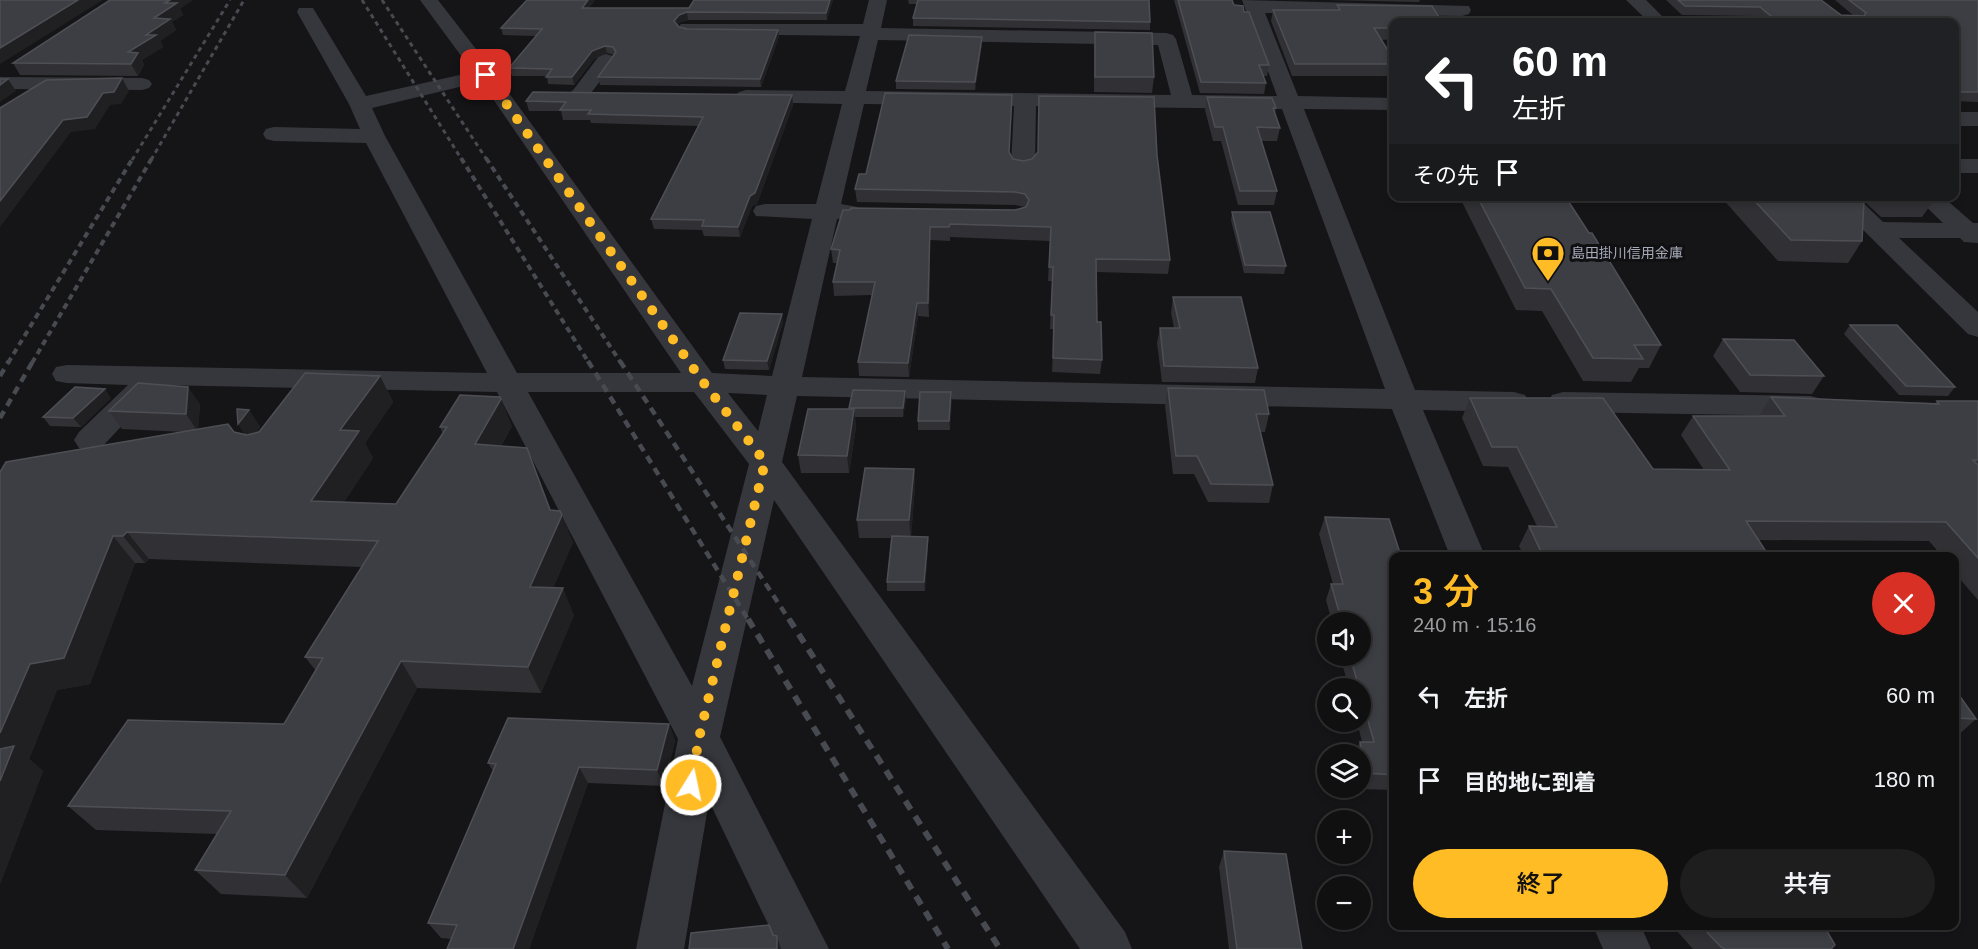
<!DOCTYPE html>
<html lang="ja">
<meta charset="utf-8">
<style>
:root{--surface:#101011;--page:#1e1e1f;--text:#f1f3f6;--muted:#9c9d9f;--line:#303031;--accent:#ffbc25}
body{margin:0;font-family:Arial,"Noto Sans JP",sans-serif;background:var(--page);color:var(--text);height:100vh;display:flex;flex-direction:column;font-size:22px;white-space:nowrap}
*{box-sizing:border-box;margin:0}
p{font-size:20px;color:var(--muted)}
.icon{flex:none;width:33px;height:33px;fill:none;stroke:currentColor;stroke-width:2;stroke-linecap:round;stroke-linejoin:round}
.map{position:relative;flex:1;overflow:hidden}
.drawer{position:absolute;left:1389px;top:552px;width:570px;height:378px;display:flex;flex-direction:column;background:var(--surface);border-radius:12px;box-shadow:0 3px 9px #0003,0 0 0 2px var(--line)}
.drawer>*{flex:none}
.guide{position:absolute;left:1389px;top:18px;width:570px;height:183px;border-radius:12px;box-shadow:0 3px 9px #0003,0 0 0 2px var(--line);background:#202124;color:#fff;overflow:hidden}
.buttons{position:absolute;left:1317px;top:612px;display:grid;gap:12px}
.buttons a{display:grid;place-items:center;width:54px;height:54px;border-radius:50%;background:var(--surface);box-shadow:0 3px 9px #0003,0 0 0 2px var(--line);font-size:30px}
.pin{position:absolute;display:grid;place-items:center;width:51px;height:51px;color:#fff;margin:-26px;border-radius:12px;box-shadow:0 3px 9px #0006}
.me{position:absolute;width:66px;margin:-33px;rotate:10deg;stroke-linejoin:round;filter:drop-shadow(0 0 4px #0008)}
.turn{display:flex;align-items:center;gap:21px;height:126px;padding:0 24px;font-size:27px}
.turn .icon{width:78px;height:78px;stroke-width:2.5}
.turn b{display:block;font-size:42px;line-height:51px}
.then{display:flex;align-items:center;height:57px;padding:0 24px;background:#0003;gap:12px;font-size:22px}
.round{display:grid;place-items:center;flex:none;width:63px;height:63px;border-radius:32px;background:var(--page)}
.overview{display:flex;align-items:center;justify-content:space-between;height:102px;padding:0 24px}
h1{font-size:36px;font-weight:600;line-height:45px;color:var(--accent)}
.action{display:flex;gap:12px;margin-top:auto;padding:12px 24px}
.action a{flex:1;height:69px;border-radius:36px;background:var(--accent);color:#111;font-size:24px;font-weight:600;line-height:69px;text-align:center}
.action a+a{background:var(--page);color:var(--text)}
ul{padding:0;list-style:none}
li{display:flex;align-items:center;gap:18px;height:84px;padding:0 24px}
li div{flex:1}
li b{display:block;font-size:22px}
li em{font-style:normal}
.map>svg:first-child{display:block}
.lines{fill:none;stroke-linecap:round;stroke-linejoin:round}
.minor{fill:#36373c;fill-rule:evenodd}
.rail-far3{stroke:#484a52;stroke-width:3;stroke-dasharray:4.5 4;stroke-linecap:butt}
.rail-far2{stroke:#484a52;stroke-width:4;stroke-dasharray:6 4.5;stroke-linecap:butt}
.rail-far1{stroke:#484a52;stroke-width:4.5;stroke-dasharray:8 6;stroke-linecap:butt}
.rail{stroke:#484a52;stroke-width:6;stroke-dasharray:10 8;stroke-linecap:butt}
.wall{fill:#313135}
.shaded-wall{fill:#202023}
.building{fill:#3d3e43;stroke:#4e4f55;stroke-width:1.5}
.route{stroke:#ffbc25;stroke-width:10;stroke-dasharray:0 18}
.labels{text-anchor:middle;stroke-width:6;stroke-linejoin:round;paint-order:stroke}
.far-poi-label{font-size:14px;fill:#a6abb8;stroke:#101012;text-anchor:start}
</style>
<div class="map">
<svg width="1978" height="949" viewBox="0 0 1978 949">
<rect width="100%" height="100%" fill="#151517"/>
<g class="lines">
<g class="minor">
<path d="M420,0H438L493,71L712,373L772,376L812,219L756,216L753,211L756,206L765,204H816L842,104L746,102L739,100L735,96L739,92L746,90L845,91L860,36L688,34L681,32L678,28L681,24H863L869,0H887L881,28L1166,33L1173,35L1176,39L1192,95L1277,96L1242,0L1469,6L1471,10L1469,14L1462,16L1265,13L1298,96L1394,98V110L1304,109L1415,390L1514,392L1525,395L1529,402L1525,409L1514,412L1423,410L1485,556H1450L1392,409L797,396L782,462L1125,932L1132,949H1080L774,500L720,737L829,949H780L709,801L684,949H636L678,739L497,392L160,385L101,448L90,451L79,448L74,440L79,432L128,385L67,383L56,381L52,374L56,367L67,365L487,373L366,143L274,141L266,139L263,134L266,129L274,127L360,129L349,104L297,12L299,8H313L366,96L473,72ZM878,40L1158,45L1171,95L866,91ZM480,82L491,96L681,373H517L385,136L372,108ZM864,104L1014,106L1011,165L1015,170L1023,172L1031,170L1035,165L1036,106L1282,109L1385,389L802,377L837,219L857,217L860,212L857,207L841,204ZM528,392H694L749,464L692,686ZM728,393L767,395L758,431Z"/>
<polygon points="1626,0 1646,0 1668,22 1649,22"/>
<polygon points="606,54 613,56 616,60 588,97 581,99 574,97 570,93 574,89 599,56"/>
<polygon points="0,77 142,78 149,80 152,84 149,88 142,90 0,89"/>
<rect x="1954" y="112" width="24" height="14"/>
<rect x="1954" y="159" width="24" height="14"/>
<polygon points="1829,196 1856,196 1883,222 1943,223 1915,196 1942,196 1973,223 1978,223 1978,243 1964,242 1960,238 1899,238 1978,312 1978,337 1968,334"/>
<polygon points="1563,392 1811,396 1822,399 1826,406 1822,413 1811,416 1563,412 1552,409 1548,402 1552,395"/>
<polygon points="1593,926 1641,926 1651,949 1603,949"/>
</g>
<g class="rail-far3">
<polyline points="362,0 462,160"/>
<polyline points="382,0 487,160"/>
<polyline points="132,160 230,0"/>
<polyline points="151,160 244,0"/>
</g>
<g class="rail-far2">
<polyline points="461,158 589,363"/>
<polyline points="486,158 621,363"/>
<polyline points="8,363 133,158"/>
<polyline points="32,363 152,158"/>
</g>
<g class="rail-far1">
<polyline points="588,361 749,621"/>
<polyline points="620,361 790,621"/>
<polyline points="0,376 9,361"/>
<polyline points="0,418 33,361"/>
</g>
<g class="rail">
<polyline points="748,619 948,949"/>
<polyline points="789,619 1000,949"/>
</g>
</g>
<g class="wall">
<polygon points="527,0 595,0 589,8 689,8 833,0 827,20 688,20 680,22 678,25 679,27 687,29 778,30 779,37 761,87 600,85 598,77 615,55 607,53 594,59 574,85 548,84 547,76 512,76 509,68 536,36 503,35 501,28"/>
<polygon points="908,0 1149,0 1150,22 1150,30 913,26 913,18 917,4 909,4"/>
<polygon points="1174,0 1232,0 1234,5 1244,12 1269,65 1267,76 1263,76 1266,83 1264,94 1200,93"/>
<polygon points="1327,0 1420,0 1419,2"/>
<polygon points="1666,0 1821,0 1841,15 1854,16 1835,0 1978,0 1978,102 1954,101 1954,22 1764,22 1756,16 1682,15"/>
<polygon points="1337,5 1394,22 1394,39 1381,40 1394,60 1393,76 1292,76 1271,21 1273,10 1336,10"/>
<polygon points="180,9 183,15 172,22 176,30 160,41 163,47 142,60 144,65 138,76 20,75 13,63"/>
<polygon points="1095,32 1154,77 1152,93 1094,92 1094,46"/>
<polygon points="982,44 975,90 896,89 896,81"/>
<polygon points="792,95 793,105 757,204 752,206 740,237 704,236 702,230 654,229 651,219 698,126 591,123 590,120 563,120 561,111 529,111 526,101"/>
<polygon points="1207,97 1276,108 1275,114 1280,128 1277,141 1261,141 1277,191 1274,205 1238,205 1221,141 1213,141 1205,110"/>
<polygon points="1009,153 1013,159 1023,161 1157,155 1170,260 1168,274 1096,272 1097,322 1102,360 1100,374 1052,372 1054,329 1050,329 1052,281 1048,281 1050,241 950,237 950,241 930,240 929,317 918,316 909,377 859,376 858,362 872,295 834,296 833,282 837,263 833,263 831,249 843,210 1015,210 1025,207 1015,205 857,202 855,189 866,174"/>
<polygon points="1459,196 1565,196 1661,345 1649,368 1639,368 1631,382 1583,381 1542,311 1516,310"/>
<polygon points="1720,196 1937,196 1922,217 1881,217 1864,201 1862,241 1848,263 1778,261"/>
<polygon points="1232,212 1286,266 1284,274 1244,273 1231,220"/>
<polygon points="1173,297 1258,368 1255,383 1162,382 1157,343 1160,328 1174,328 1171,313"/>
<polygon points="783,322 769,370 725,369 723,360"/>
<polygon points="1850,325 1955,387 1948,396 1899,395 1844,334"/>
<polygon points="1723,339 1824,376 1812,394 1740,392 1713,356"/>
<polygon points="380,376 393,402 365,443 373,458 344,502 396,504 443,434 440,427 512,426 501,446 537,474 551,510 573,542 553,588 574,615 541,693 417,688 307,898 221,894 195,870 217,834 96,830 68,806 284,724 316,671 305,657 362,567 149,559 145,563 135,563 90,684 57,690 29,759 43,771 0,884 0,472 185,432 122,429 109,411 200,404 198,429 234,432 245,435 249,410 260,427 256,432"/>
<polygon points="1168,388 1269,414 1265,432 1261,432 1273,485 1269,503 1208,502 1194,474 1173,474 1165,406"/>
<polygon points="905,391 906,400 903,417 855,417 856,427 849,473 801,473 798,455 849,409 849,408"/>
<polygon points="951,392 950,430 918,430 918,421"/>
<polygon points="1771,397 1935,403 1937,401 1978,401 1978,600 1954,572 1954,556 1942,556 1929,541 1758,540 1769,556 1524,556 1519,546 1529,526 1537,526 1508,467 1483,466 1462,418 1470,398 1653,469 1704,470 1681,435 1693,416 1759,416"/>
<polygon points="111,398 81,427 50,426 43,417"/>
<polygon points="914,469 915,486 911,536 928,546 925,591 887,591 887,582 891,538 859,538 857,520"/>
<polygon points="1325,517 1394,556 1394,790 1359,789 1359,788 1360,788 1360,754 1354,754 1360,742 1362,742 1357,722 1360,722 1360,688 1349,688 1340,656 1360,656 1360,622 1332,622 1326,600 1331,584 1333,584 1319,534"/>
<polygon points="1954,688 1976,719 1955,738 1954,738"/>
<polygon points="669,724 675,741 664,786 588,783 529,949 447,949 451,939 441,938 428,923 493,771 488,763"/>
<polygon points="1224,851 1302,949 1229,949 1219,867"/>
<polygon points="1674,926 1824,926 1831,949 1693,949 1676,930"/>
</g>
<g class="shaded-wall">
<polygon points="78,0 103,0 0,64 0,48"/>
<polygon points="170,0 193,0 180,9 183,15 172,22 176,30 160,41 163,47 142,60 144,65 138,76 131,64 128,52 146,35 154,18 165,3"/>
<polygon points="588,0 595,0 584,15 582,8"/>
<polygon points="830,0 833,0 827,20 826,13"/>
<polygon points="687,12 688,20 680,22 676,28 674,21 679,15"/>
<polygon points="778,30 779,37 761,87 760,79"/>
<polygon points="982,37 982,44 975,90 975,82"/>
<polygon points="605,46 607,53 594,59 574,85 572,77 592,51"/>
<polygon points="122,78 129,91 121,104 110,105 95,129 71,132 0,227 0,201 63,120 103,93"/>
<polygon points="8,79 16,91 0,102 0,85"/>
<polygon points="792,95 793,105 757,204 752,206 740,237 738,227"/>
<polygon points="930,227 930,240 929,317 928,303"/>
<polygon points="917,303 918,316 909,377 908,363"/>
<polygon points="782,314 783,322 769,370 767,361"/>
<polygon points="380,376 393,402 365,443 373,458 327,528 311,501 340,430"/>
<polygon points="188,387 200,404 198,432 186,414"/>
<polygon points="105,389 111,398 81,427 73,418"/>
<polygon points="905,391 906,400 903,417 903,408"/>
<polygon points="951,392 952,401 950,430 949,421"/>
<polygon points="501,399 512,426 486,471 475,444"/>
<polygon points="854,409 856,427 849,473 847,456"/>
<polygon points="249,410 260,427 249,442 238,424"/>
<polygon points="527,448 557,526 562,515 573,542 542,613 530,587"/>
<polygon points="914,469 915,486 911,538 909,520"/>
<polygon points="127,532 149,559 145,563 123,536"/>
<polygon points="113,536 135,563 90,684 57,690 29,759 43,771 0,884 0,733 30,664"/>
<polygon points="928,537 928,546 925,591 924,582"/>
<polygon points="563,588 574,615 541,693 528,667"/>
<polygon points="401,661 417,688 307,898 285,875"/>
<polygon points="669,724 675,741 664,786 657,770"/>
<polygon points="579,767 588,783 529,949 513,949"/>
<polygon points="777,936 781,949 777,949"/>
</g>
<g class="building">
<polygon points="0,0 78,0 0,48"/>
<polygon points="110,0 170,0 165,3 177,3 154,18 170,19 146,35 156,35 128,52 138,53 131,64 13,63"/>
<polygon points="527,0 588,0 582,8 689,8 694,0 830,0 826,13 687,12 679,15 674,21 679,27 687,29 778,30 760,79 598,77 616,52 613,47 605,46 592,51 572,77 546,77 552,69 509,68 542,29 501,28"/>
<polygon points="918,0 1149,0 1150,22 913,18"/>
<polygon points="1178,0 1232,0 1234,5 1243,6 1244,12 1249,12 1269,65 1259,65 1266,83 1201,82"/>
<polygon points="1678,0 1821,0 1841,15 1864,16 1866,13 1849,0 1978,0 1978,92 1954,92 1954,22 1778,22 1760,7 1685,6"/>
<polygon points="1337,5 1432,6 1442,22 1394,22 1394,28 1374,28 1394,60 1394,64 1295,64 1273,10 1340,10"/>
<polygon points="1095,32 1152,33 1154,77 1095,77"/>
<polygon points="909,35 982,37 975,82 896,81"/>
<polygon points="122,78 114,92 103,93 87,117 63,120 0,201 0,108 46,80"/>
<polygon points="0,79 8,79 0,85"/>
<polygon points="533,92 792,95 755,193 750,196 738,227 702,226 704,220 651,219 703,117 588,114 591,110 560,110 566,102 526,101"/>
<polygon points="885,93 1012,95 1009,152 1013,159 1023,161 1032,159 1038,152 1039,96 1154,97 1157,155 1170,260 1096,259 1097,322 1101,322 1102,360 1053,358 1054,315 1051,315 1053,267 1049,267 1051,227 950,224 949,227 930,227 928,303 917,303 908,363 858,362 875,282 833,282 840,250 831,249 843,210 850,210 851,208 1015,210 1026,207 1029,200 1025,194 1015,192 855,189 859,174 866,174"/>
<polygon points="1207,97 1272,98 1276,108 1273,108 1280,128 1257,127 1277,191 1240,191 1223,127 1215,127"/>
<polygon points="1477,196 1565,196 1589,233 1592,233 1661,345 1634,345 1643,359 1593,358 1551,289 1525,288"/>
<polygon points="1750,196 1861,196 1864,200 1862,241 1791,240"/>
<polygon points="1232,212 1270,212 1286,266 1245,265"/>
<polygon points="1173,297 1241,297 1258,368 1164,366 1160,328 1180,328"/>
<polygon points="740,313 782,314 767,361 723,360"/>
<polygon points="1850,325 1897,325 1955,387 1906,386"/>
<polygon points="1723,339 1794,340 1824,376 1750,375"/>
<polygon points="305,373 380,376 340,430 359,431 311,501 396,504 447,427 440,427 460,395 500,397 501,399 475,444 527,448 550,510 560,511 562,515 530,587 563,588 528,667 401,661 285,875 195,870 231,811 68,806 128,720 284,724 323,658 305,657 378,541 127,532 123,536 113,536 64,658 30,664 0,733 0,472 6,462 228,424 234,432 247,435 259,432"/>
<polygon points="138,383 188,387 186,414 109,411"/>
<polygon points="75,387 105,389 73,418 43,417"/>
<polygon points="1168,388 1264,390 1269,414 1256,414 1273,485 1211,484 1197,456 1176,456"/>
<polygon points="853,390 905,391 903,408 849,408"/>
<polygon points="920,392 951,392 949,421 918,421"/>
<polygon points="1771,397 1939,404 1937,401 1978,401 1978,460 1973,460 1978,465 1978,558 1946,522 1746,521 1769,556 1543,556 1529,526 1557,527 1517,447 1492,447 1470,398 1603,398 1653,469 1730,470 1693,416 1785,416"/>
<polygon points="237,409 249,410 238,424"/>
<polygon points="808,409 854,409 847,456 798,455"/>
<polygon points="865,468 914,469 909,520 857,520"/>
<polygon points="1325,517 1389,519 1401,556 1394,556 1394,561 1392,561 1394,567 1394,775 1366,773 1360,742 1374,742 1360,693 1360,688 1359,688 1350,656 1360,656 1360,622 1342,622 1331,584 1343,584"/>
<polygon points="892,536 928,537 924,582 887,582"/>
<polygon points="1954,688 1976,719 1954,718"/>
<polygon points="508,718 669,724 657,770 579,767 513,949 447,949 457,925 428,923 496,764 488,763"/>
<polygon points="14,746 0,781 0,749"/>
<polygon points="1224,851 1286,854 1302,949 1237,949"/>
<polygon points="769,925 773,935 777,936 777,949 689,949 691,933"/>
<polygon points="1701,926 1824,926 1835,945 1831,949 1725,949 1721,947"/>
</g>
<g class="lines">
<polyline class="route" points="486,75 703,382 765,462 699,738 691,785"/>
</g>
<defs>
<symbol id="bank-pin" viewBox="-11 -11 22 30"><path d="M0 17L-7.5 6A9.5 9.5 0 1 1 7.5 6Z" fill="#ffbc25" stroke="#101012"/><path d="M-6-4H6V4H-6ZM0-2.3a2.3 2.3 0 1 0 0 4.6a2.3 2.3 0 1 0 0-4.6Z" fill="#111"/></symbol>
</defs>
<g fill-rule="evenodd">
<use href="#bank-pin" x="1529" y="234" width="38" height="52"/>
</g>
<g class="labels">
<g class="far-poi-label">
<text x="1571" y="258">島田掛川信用金庫</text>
</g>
</g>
</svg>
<div class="buttons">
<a><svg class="icon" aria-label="sound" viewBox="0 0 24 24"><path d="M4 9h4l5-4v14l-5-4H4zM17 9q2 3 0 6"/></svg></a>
<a><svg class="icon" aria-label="search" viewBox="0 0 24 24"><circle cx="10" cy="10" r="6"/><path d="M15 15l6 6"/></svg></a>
<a><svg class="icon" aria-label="layers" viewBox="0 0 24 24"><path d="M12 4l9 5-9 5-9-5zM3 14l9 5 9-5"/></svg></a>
<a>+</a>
<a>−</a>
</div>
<div class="pin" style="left:486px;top:75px;background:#d93025"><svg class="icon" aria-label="arrive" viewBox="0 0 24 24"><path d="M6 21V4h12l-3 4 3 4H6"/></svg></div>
<svg class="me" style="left:691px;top:785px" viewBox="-20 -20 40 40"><circle r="17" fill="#ffbc25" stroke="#fff" stroke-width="3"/><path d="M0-11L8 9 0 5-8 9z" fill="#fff"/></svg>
<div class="guide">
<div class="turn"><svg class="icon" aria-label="left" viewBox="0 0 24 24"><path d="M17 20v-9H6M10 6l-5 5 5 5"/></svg><div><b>60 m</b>左折</div></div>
<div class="then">その先<svg class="icon" aria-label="arrive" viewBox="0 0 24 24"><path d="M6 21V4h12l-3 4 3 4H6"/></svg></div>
</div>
<section class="drawer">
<div class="overview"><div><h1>3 分</h1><p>240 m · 15:16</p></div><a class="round" style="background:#d93025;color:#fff"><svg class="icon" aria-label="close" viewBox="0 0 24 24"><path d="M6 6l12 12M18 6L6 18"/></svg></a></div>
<ul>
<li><svg class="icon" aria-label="left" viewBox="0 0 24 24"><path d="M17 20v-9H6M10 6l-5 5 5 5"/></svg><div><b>左折</b></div><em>60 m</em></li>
<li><svg class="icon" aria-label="arrive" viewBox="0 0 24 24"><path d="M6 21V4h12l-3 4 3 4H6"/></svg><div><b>目的地に到着</b></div><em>180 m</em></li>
</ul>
<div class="action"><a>終了</a><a>共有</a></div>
</section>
</div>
